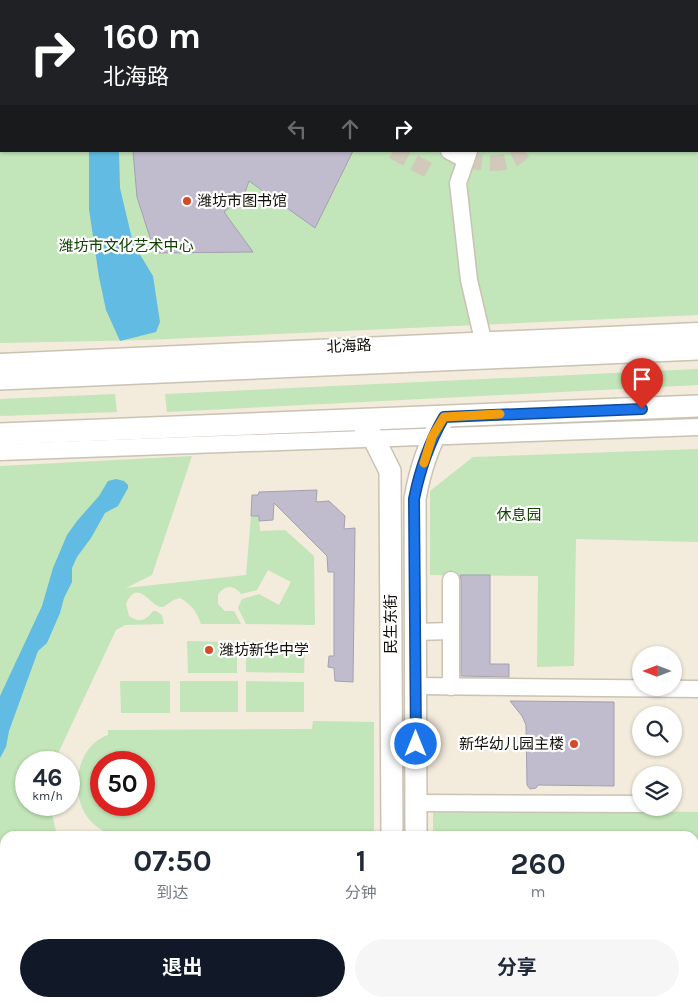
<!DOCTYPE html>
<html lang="zh">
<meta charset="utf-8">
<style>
:root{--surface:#fff;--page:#f6f6f7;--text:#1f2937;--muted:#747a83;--accent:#111827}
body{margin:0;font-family:Karla,"Noto Sans SC",sans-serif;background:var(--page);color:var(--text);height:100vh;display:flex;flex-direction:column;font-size:19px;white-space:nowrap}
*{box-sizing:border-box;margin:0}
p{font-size:16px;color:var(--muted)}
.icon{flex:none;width:28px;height:28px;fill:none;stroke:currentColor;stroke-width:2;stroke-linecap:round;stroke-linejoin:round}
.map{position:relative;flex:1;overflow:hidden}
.details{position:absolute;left:0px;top:831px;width:699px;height:176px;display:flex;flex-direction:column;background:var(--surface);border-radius:15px 15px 0 0;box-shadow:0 1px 4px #0004}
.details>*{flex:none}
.banner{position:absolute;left:0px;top:0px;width:699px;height:152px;box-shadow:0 1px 4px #0004;background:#202124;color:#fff;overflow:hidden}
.needle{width:32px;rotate:270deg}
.fabs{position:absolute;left:632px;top:646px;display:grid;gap:10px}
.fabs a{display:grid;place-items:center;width:50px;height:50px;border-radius:50%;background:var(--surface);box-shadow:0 1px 4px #0004;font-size:25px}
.speed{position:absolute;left:15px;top:751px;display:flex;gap:10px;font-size:25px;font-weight:700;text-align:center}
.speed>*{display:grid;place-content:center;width:65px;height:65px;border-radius:50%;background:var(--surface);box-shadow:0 1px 4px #0004;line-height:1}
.speed small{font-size:12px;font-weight:400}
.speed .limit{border:8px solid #d22;background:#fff;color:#111}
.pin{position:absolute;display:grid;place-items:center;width:42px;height:42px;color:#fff;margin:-51px -21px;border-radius:50% 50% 50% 0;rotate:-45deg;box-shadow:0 0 5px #0007}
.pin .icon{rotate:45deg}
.me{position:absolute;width:55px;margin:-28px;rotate:0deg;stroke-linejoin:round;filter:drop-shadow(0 0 4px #0008)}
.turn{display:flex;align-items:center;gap:18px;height:105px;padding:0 20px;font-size:22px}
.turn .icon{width:65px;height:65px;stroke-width:2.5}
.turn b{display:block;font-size:35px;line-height:42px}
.lanes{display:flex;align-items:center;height:48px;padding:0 20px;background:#0003;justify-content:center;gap:25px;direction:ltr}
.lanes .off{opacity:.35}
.eta{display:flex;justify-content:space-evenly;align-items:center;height:85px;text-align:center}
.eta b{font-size:30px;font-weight:700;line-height:35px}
.action{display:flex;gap:10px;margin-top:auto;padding:10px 20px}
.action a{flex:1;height:58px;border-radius:30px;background:var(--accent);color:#fff;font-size:20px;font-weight:700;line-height:58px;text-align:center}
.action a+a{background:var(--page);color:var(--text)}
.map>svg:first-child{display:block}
.green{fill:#c2e5b9;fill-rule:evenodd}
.water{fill:#62bbe2}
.building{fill:#c1bccd;stroke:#a5a0b0}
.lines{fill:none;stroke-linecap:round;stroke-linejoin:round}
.minor-tunnel{stroke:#d1cabb;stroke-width:16;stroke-dasharray:16 8;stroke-linecap:butt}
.minor-casing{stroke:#cac2b3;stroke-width:19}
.major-casing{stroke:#cac2b3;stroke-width:24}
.minor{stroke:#fff;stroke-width:16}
.major{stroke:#fff;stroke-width:21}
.route-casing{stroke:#114b97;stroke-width:12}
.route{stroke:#1a73e8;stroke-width:9}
.slow{stroke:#f59e0b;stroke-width:9}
.poi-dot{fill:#d44b25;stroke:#fff;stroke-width:2}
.labels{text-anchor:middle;stroke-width:4.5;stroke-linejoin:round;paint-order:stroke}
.poi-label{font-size:15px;fill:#100e08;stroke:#fff;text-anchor:start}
.park-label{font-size:15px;fill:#104100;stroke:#fff}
.street-label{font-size:15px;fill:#100e08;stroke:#fff}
</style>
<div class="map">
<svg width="698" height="1007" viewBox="0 0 698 1007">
<rect width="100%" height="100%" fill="#f3ebdb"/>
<g class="green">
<path d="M0,0H698V315L145,340L0,343ZM1,1H698V151H1Z"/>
<polygon points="698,369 698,385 167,412 165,394"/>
<polygon points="115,394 117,412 0,416 0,399"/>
<polygon points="698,411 698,418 496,427 495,420"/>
<polygon points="698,449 698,542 576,539 574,666 537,667 538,576 430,575 430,491 473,457"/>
<path d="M192,456L152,575L126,588L246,575L251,516H259L260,531L285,530L314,556L315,625L246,624L238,608L242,599L259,594L279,605L291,582L268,570L257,590L241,594C234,584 224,585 218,595V604L225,611H234L241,624H201C197,612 191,604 180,598C170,600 167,606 162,607C151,608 138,576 126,604L129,616C139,623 146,621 153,611H156L162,615L164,624L125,625L116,630L54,762H26V805H50L57,836H47L38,834L29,836H5V881L0,879V466Z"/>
<polygon points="187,641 237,642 237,673 188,673"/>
<polygon points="246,641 305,642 304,673 246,672"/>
<polygon points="120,681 170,681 170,713 121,713"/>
<rect x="180" y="681" width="58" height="31"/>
<polygon points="246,681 304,682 304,712 246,712"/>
<path d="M313,721L374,722V836H113C103,831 94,826 88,818C69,793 76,746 108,735V730L312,729ZM101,762H144V805H101Z"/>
<polygon points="433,809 698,812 698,963 694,963 694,836 433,836"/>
<polygon points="0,943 5,945 5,1002 9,1003 6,1007 0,1007"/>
</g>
<g class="water">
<polygon points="89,151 119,151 120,188 133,243 153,276 160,322 156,332 120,341 106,310 99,277 89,209"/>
<polygon points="116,479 124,481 128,485 128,488 118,506 105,513 91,538 77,557 72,568 72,582 64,598 60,613 47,643 38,651 9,731 6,747 0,758 0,696 42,606 53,568 67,535 77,521 99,496 108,481"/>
</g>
<g class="building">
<polygon points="133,151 353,151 315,228 249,181 244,195 224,212 253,252 155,253 137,197"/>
<polygon points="317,490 316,502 329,501 345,516 344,529 355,528 353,682 335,681 334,668 328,667 329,656 334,656 334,572 328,572 327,556 274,503 273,520 259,521 259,516 251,516 252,495 258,495 259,492"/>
<polygon points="460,575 490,575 490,664 509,664 509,677 461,676 461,580"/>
<polygon points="510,701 614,702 614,786 538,785 536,788 530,789 527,785 526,725 522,716"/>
</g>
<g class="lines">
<g class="minor-tunnel">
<polyline points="393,151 428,170"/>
<path d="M466,160C484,163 510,168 523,151"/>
</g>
<defs>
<g id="minor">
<polyline points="254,0 256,1"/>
<polyline points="573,1 574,0"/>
<polyline points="449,151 466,160"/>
<polyline points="469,151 458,183 469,280 483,340"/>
<polyline points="0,362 698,331"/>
<polyline points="0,452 698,427"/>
<polyline points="451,580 451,687"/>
<polyline points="415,632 451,631"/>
<polyline points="415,686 698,689"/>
<polyline points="416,803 641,804"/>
<polyline points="125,1002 125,1007"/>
<polyline points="207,1002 207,1007"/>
<polyline points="351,1007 351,1002"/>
</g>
<g id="major">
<polyline points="0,379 698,349"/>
<polyline points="360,420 374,439 390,471 392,836"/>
<polyline points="0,434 698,406"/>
<path d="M416,836L415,499C420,469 429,443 444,417"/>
<polyline points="393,1002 393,1007"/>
<polyline points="417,1002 417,1007"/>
</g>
</defs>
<use href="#minor" class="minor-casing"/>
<use href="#major" class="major-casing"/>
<use href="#minor" class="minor"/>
<use href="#major" class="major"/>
</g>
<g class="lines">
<defs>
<path id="route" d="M416,744L414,499C420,469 429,443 444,417L642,409"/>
</defs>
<use href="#route" class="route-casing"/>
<use href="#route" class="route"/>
<polyline class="slow" points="424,463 432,437 444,417 500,414"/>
</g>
<g class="poi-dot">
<circle cx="187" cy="201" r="5"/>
<circle cx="209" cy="650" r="5"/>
<circle cx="574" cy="744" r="5"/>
</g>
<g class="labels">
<g class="poi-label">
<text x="197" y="206">潍坊市图书馆</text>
<text x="219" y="655">潍坊新华中学</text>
<text x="564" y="749" text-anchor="end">新华幼儿园主楼</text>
</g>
<g class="park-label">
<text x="126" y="251">潍坊市文化艺术中心</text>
<text x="519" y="520">休息园</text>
</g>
<g class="street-label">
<text transform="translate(349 346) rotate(-3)" y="5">北海路</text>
<text transform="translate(391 624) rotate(-90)" y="5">民生东街</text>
</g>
</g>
</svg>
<div class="fabs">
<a><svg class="needle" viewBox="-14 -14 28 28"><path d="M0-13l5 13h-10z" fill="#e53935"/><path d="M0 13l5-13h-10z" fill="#747a83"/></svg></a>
<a><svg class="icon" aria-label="search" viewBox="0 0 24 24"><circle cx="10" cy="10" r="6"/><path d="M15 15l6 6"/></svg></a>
<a><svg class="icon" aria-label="layers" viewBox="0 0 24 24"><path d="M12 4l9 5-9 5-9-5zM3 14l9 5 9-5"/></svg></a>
</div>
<div class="speed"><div>46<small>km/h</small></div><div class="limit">50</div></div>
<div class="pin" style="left:642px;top:409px;background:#d93025"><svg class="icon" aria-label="arrive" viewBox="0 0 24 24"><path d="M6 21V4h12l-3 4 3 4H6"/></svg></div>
<svg class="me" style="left:416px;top:744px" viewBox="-20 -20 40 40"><circle r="17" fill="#1a73e8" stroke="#fff" stroke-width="3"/><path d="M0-11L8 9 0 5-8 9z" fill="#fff"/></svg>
<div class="banner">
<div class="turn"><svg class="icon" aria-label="right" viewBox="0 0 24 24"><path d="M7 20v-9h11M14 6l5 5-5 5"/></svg><div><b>160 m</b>北海路</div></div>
<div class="lanes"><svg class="icon off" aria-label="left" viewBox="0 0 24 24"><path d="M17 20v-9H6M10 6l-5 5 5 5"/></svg><svg class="icon off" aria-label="ahead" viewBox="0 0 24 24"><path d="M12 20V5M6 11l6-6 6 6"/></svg><svg class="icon" aria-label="right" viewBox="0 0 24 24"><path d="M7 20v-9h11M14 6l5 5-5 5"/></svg></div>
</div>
<section class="details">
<div class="eta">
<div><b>07:50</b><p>到达</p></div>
<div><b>1</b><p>分钟</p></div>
<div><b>260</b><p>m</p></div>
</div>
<div class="action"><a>退出</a><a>分享</a></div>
</section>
</div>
